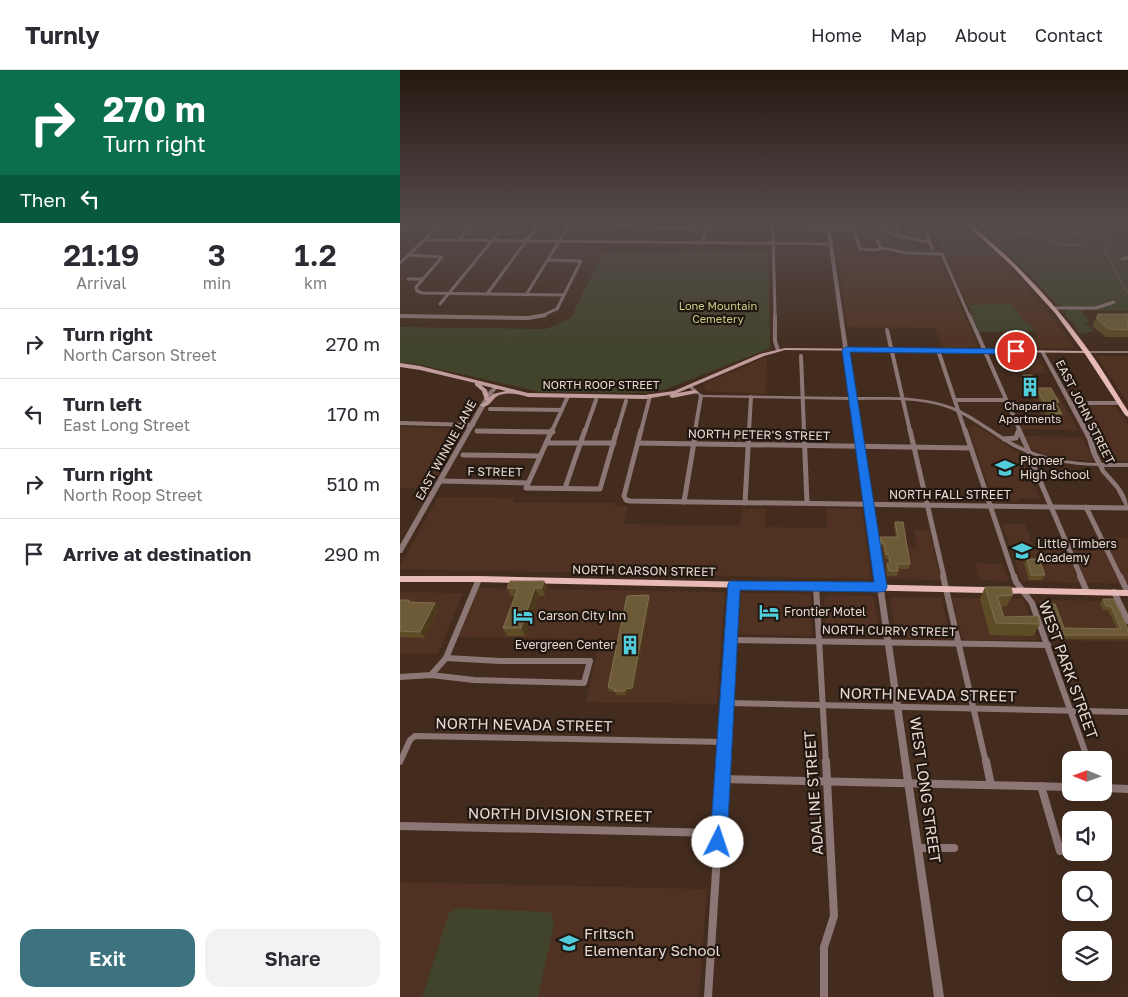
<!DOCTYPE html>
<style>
:root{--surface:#fff;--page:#f2f2f3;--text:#2b2b33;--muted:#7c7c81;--line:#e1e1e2;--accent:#3d737e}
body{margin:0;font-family:"Golos Text",sans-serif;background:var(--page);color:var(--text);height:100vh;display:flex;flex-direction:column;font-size:19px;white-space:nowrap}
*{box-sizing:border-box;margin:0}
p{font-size:16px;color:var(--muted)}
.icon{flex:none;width:28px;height:28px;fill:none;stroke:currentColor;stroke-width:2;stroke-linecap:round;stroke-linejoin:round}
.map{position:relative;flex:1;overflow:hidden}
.side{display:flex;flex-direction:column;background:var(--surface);width:400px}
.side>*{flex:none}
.hud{background:#0b6e4f;color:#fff;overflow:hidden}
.needle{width:32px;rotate:271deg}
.controls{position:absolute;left:662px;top:681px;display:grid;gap:10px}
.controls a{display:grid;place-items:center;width:50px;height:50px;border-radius:10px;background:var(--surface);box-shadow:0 5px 20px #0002;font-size:25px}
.pin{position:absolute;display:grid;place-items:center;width:42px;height:42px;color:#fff;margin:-21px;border:2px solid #fff;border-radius:50%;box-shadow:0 1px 5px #0007}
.me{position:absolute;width:55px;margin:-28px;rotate:4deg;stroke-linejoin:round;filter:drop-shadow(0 0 4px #0008)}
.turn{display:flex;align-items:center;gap:18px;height:105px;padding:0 20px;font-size:22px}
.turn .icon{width:65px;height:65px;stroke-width:2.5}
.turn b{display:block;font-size:35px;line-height:42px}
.then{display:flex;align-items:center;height:48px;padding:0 20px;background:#0003;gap:10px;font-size:19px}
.eta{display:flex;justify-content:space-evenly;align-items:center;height:85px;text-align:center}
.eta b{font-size:30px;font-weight:600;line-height:35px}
.button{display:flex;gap:10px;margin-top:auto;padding:10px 20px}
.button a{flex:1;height:58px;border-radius:15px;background:var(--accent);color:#fff;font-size:20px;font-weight:600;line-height:58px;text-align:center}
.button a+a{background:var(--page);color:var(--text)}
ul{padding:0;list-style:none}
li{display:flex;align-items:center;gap:15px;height:70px;padding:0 20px;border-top:1px solid var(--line)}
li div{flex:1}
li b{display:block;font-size:19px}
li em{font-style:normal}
header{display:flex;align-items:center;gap:30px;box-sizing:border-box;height:70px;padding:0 25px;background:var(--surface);border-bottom:1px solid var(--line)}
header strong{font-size:24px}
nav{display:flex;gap:28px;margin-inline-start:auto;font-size:18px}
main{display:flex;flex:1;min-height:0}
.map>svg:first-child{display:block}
.built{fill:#4f3221}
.green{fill:#41432b}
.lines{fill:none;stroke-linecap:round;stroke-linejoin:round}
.stream{stroke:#805669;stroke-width:1}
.minor-far4{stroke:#8d7776;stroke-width:3}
.minor-far3{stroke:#8d7776;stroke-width:4}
.minor-far2{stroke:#8d7776;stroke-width:5}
.minor-far1{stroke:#8d7776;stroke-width:6}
.minor{stroke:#8d7776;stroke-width:8}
.tertiary{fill:#8d7776;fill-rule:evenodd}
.secondary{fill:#c09d9c;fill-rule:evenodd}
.primary{fill:#e8bbb9;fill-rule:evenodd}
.rail{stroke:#9b887d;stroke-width:1;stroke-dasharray:5.5 3;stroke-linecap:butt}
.wall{fill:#5e4c26}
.shaded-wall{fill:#4d391b}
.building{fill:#6d5b38;stroke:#806f50}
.route{fill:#1a73e8;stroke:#114b97}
.labels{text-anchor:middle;stroke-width:4.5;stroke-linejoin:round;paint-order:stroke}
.far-park-label{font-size:11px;fill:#c6ce88;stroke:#211711}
.far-street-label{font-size:11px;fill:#e8d9d0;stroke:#211711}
.far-poi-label{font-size:11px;fill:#e8d9d0;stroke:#211711}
.street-label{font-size:12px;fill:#e8d9d0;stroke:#211711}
.poi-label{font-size:12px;fill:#e8d9d0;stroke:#211711;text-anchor:start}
.near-street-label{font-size:15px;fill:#e8d9d0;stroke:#211711}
.near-poi-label{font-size:15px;fill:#e8d9d0;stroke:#211711;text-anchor:start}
</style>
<header>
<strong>Turnly</strong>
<nav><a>Home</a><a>Map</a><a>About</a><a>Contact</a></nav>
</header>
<main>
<section class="side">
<div class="hud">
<div class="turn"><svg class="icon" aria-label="right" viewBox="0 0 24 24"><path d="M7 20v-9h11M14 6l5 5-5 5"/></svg><div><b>270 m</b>Turn right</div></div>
<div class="then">Then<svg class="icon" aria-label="left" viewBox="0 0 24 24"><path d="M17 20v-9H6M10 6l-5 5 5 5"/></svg></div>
</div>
<div class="eta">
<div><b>21:19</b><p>Arrival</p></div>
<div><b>3</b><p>min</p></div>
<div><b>1.2</b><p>km</p></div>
</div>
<ul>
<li><svg class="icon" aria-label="right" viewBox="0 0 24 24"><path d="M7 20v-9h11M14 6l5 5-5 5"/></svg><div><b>Turn right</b><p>North Carson Street</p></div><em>270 m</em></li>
<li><svg class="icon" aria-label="left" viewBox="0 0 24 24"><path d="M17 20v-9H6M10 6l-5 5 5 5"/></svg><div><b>Turn left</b><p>East Long Street</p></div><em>170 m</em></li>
<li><svg class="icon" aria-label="right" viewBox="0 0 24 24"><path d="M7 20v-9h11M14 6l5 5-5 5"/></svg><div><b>Turn right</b><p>North Roop Street</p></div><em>510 m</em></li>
<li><svg class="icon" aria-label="arrive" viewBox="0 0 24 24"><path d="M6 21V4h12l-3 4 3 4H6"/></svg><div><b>Arrive at destination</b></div><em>290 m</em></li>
</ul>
<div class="button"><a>Exit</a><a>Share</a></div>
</section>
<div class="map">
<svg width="728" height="927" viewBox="0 0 728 927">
<rect width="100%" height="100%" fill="#432c1e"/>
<g class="built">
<polygon points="437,184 539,186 578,276 570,278 543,278 535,258 447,257"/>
<polygon points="545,186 598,186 641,233 675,278 635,278 630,268 638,267 629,253 624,253 612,234 568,235"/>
<polygon points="624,284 635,284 647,303 621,303 616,293 628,293"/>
<polygon points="696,286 728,286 728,332 724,327"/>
<polygon points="364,288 367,288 366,324 305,321 306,313"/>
<polygon points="632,327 659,327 678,360 622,359 617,349 643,349"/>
<polygon points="679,336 715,336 728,355 728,391 702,390 698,381 698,379 702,376"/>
<polygon points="575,355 621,384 640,429 622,428 618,429 618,431 594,431 568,357"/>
<polygon points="0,357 64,359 29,419 0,418"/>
<polygon points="625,366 682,367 694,391 665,389 643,384 631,379"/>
<polygon points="38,427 114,428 113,432 215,433 215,436 228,436 224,454 340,456 342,439 366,439 365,457 427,458 426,438 462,439 471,509 0,499 0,496"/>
<polygon points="602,454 625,454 632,474 634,475 700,478 696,468 728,468 728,514 624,511 620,507"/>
<polygon points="514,460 529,460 541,510 484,509 479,477 517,478"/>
<polygon points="575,493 602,494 609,511 580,510"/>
<polygon points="79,518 325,522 317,634 186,632 200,569 58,567"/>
<polygon points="0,522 63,523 38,584 0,584"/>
<polygon points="341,523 411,524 412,566 338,564"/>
<polygon points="427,525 471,526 474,528 481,566 426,564 424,529"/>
<polygon points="490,527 542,528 550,569 496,567"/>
<polygon points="552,528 623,529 638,568 636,570 565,570 562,567"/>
<polygon points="638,530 712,531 728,566 728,572 653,570"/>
<polygon points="0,812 307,819 299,927 0,927"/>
</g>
<g class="green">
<path d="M445,155H455L492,171L545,182L538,166H517L513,156L562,155L598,186C570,186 543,187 516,183C500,180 484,170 467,170L464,162L445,158Z"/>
<polygon points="575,155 704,155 728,180 728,241 683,240 682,242 689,251 687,254 683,255 689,256 694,261 680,264 673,254 674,253 669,250 665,242 667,240 655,232 623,198"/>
<polygon points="284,180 368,181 370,278 267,319 246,323 141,322 16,294 0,293 0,257 146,259 171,248 203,182 283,183"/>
<polygon points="612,234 624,252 629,253 635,262 579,262 568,235"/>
<polygon points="58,838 148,842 152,844 154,855 138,927 22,927 49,843"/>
</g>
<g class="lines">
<g class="stream">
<polyline points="671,155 696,165 705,172 704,178 721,212 728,223"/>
<polyline points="641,156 644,155"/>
<polyline points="625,162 637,157"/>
<polyline points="605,171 608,167 622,163"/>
</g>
<g class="minor-far4">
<polyline points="219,155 240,158 307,159"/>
<polyline points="371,155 373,161 375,246"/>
<polyline points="406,155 408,159 454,160 460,179 475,180 484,178 507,183 542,184 569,246"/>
<polyline points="470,155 494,165 529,172"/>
<polyline points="496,155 499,163 497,166"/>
<polyline points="721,155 728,162"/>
<polyline points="209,159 220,155"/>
<polyline points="340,159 355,155"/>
<polyline points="0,161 7,155"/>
<polyline points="527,167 533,179"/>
<polyline points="24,170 431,174"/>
<polyline points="477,170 481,178"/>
<polyline points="57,171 72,155"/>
<polyline points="303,173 304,165 310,155"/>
<polyline points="9,185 42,187 16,217 17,221 22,223 164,225"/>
<polyline points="722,189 728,188"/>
<polyline points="0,193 40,155"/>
<polyline points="8,209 23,209"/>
<polyline points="87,224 138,155"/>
<polyline points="126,225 169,155"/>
<polyline points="40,234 105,155"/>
<polyline points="653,238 696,238 714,232"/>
<polyline points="0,246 14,246"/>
<polyline points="141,246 157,239 181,191 148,190"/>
</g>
<g class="minor-far3">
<polyline points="375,245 375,271 378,280"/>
<polyline points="569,245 620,361"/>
<polyline points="0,246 128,248 145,245"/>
<polyline points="487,260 510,361"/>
<polyline points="538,280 565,361"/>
<polyline points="401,286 404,361"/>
<polyline points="555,330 605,330"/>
<polyline points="670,333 720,333"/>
<polyline points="90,339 162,340"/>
<polyline points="0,353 73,355"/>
<polyline points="77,361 106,361"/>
<polyline points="152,361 168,326"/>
<polyline points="185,361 196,330"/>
<polyline points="217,361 226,331"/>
<polyline points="241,361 250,326"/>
<polyline points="295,361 301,326"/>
<polyline points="349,361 351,327"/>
</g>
<g class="minor-far2">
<polyline points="152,360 126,418 200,419 217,360"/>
<polyline points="241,360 224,426 226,430 230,431 728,438"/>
<polyline points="404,360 407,433"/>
<polyline points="510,360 544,507"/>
<polyline points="565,360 614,507"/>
<polyline points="619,360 629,382"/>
<polyline points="77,361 153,362"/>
<polyline points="604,369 616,368 618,362"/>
<polyline points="148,373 214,373"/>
<polyline points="238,373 571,378"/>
<polyline points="63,385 139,386"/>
<polyline points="632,392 681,507"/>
<polyline points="41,411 128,413"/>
<polyline points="165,418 185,360"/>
<polyline points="284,432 296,360"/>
<polyline points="345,433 349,360"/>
<polyline points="686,437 720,507"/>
</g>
<g class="minor-far1">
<polyline points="543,506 586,693"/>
<polyline points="614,506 616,512 632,533 688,690"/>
<polyline points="680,506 687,522"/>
<polyline points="720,506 728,523"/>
<polyline points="416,516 426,693"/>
<polyline points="714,522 728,551"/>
<polyline points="330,570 648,575"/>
<polyline points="31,605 46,588 79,509"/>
<polyline points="0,607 31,605 74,610 184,613 190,591 100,591 46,588"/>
<polyline points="327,633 728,642"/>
<polyline points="0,692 10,670 15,666 325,672"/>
<polyline points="323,693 334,514"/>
</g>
<g class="minor">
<polyline points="586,691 591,715"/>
<polyline points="322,709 671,717"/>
<polyline points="641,716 660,781"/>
<polyline points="704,718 728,719"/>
<polyline points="0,756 319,763"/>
<polyline points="518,778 554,778"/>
<polyline points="308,927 323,691"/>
<polyline points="424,927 424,877 434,846 426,691"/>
</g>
<g class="tertiary">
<path d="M426,155H430L455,327C488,327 522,325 553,337C573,345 590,359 609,370C636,386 665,392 696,393L691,383L687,369L640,281L642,280L644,281L693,369L697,383L702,393H728V397H704L705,400C715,411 728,423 728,438H726L716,419L701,402L698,396C667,395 637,390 610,375C590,363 572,348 550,339C521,328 487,330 456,330L544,927H534L451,330L301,327L287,316V315H291L302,325L450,327Z"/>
<polygon points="685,281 728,281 728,283 687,283 685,282"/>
<polygon points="95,316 97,316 99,317 93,323 86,335 2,483 0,483 0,475 80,335 89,321"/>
</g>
<g class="secondary">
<path d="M385,278L687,281L689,282L687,283L385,280L364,286L275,324L245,329L128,327C119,324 104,321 96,327C90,332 92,334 83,337L80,335L87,331L85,330L82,321L75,315V313L20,300L0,297V293L20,296L128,323L245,325L274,321L360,284ZM81,315L106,321L93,324L89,328L87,320Z"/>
<polygon points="295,320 298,322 297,323 272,328 269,326 272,324"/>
</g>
<g class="primary">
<path d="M567,155H571C614,190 651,229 684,274C700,295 713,318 728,341V347L725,345L685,284L655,243L613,197Z"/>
<polygon points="0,506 79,506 728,520 728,526 79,512 0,512"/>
</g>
<path class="rail" d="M583,155C597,163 610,160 625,163C646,168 667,182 689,171L678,163L633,155"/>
</g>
<g class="wall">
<polygon points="698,244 728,244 728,267 706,267 693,257 693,254"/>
<polygon points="623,305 638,318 659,332 657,335 662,344 660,348 650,347 647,346 637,325 629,325 621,309"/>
<polygon points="495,452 510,494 509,499 497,499 498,501 497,506 487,506 486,498 487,493 489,493 488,489 485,489 483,477 480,477 479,472 480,467 496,467 494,456"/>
<polygon points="627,489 645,505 642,510 629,510 624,493"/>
<polygon points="144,511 148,519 145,526 139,526 125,566 107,566 103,558 115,526 111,526 107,518"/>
<polygon points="585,517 613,525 607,536 601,537 604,547 640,554 633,566 590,565 580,529"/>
<polygon points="249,526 250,530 234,621 226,623 226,625 216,625 215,622 209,621 208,617"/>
<polygon points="703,529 714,529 728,559 728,569 655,569 644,538 646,534 664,558 717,559 708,540 703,540 700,533"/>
<polygon points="0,530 9,530 11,532 35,533 39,538 25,568 0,567"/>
</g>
<g class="shaded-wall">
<polygon points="144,511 148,519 145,526 142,518"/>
<polygon points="135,518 139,526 125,566 121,558"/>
<polygon points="249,526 250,530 234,621 226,623 226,625 225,621"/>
<polygon points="35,533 39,538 25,568 20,562"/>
</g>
<g class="building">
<polygon points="698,244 728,244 728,260 709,259 697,249 697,246 699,246"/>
<polygon points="623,305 632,305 638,318 651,318 659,332 655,332 662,344 652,343 649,342 638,321 631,321"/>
<polygon points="495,452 503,452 510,494 497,494 498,501 489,501 487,493 490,493 489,485 486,484 484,473 481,473 480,467 498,467"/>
<polygon points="627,489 639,489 645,505 631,505"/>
<polygon points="110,511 144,511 142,518 135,518 121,558 103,558 118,518 107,518"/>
<polygon points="585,517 611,517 613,525 597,526 604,547 638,546 640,554 596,553"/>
<polygon points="248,525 249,526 232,618 225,619 225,621 214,621 215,619 208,617 227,526"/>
<polygon points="703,529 714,529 728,559 728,565 658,565 646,534 655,534 664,558 721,559 711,536 706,536"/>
<polygon points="0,530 9,530 8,532 35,533 20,562 0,561"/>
</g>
<linearGradient id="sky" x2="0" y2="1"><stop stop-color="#251810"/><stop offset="0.54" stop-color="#554b4c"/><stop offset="1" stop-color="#554b4c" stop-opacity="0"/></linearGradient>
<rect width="728" height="285" fill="url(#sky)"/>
<polygon class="route" points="446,277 616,279 620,281 616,284 450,282 487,517 485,521 480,522 340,520 327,772 324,778 318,780 312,778 310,772 328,514 330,511 474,512 442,280"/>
<defs>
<symbol id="building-bare" viewBox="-9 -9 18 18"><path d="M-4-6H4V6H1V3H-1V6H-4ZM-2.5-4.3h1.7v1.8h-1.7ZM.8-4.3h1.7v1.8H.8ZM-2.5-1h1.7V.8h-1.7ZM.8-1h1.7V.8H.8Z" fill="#52cbda" stroke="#211711" stroke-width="2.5" paint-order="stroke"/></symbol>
<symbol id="school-bare" viewBox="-9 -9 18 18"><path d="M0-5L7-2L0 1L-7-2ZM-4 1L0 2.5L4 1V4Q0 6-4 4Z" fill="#52cbda" stroke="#211711" stroke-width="2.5" paint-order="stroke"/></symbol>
<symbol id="hotel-bare" viewBox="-9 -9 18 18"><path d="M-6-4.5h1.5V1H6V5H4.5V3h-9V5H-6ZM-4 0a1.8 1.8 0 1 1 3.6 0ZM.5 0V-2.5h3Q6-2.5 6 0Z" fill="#52cbda" stroke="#211711" stroke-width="2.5" paint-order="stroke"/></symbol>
</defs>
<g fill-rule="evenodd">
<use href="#building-bare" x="616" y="303" width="28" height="28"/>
<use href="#school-bare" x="591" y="384" width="28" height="28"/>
<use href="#school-bare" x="608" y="467" width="28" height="28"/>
<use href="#hotel-bare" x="355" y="528" width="28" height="28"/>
<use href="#hotel-bare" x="109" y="532" width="28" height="28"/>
<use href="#building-bare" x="216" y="561" width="28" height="28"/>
<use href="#school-bare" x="155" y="859" width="28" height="28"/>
</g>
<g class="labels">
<g class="far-park-label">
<text x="318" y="240">Lone Mountain<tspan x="318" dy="13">Cemetery</tspan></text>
</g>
<g class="far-street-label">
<text x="201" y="319">NORTH ROOP STREET</text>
</g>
<g class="far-poi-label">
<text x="630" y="340">Chaparral<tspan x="630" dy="13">Apartments</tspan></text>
</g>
<g class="street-label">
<text transform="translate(685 342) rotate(63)" y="4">EAST JOHN STREET</text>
<text transform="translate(359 365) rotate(1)" y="4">NORTH PETER'S STREET</text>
<text transform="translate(46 380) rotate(-61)" y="4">EAST WINNIE LANE</text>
<text transform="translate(95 402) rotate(1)" y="4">F STREET</text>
<text x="550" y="429">NORTH FALL STREET</text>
<text transform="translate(244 501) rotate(1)" y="4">NORTH CARSON STREET</text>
<text transform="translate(489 561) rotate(1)" y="4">NORTH CURRY STREET</text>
</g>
<g class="poi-label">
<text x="620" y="395">Pioneer<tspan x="620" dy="14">High School</tspan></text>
<text x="637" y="478">Little Timbers<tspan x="637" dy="14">Academy</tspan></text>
<text x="384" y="546">Frontier Motel</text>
<text x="138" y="550">Carson City Inn</text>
<text x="215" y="579" text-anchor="end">Evergreen Center</text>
</g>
<g class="near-street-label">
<text transform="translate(668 600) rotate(70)" y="5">WEST PARK STREET</text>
<text transform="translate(528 625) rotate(1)" y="5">NORTH NEVADA STREET</text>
<text transform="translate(124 655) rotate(1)" y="5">NORTH NEVADA STREET</text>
<text transform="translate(525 720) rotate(82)" y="5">WEST LONG STREET</text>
<text transform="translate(414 723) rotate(-94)" y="5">ADALINE STREET</text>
<text transform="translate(160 745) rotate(1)" y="5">NORTH DIVISION STREET</text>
</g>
<g class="near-poi-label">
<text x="184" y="869">Fritsch<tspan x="184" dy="17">Elementary School</tspan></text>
</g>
</g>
</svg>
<div class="controls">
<a><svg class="needle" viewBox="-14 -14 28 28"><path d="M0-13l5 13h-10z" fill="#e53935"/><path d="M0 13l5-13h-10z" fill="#7c7c81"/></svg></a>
<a><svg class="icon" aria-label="sound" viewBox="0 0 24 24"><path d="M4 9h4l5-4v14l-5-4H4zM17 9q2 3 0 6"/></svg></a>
<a><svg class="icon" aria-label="search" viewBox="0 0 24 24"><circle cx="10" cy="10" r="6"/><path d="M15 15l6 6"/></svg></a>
<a><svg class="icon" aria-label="layers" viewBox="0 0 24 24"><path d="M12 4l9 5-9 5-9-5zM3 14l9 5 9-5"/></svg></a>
</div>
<div class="pin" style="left:616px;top:281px;background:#d93025"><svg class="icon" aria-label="arrive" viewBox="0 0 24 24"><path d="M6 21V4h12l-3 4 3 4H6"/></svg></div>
<svg class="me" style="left:318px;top:772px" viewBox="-20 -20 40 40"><circle r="19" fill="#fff"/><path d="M0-13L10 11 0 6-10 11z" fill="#1a73e8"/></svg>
</div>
</main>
